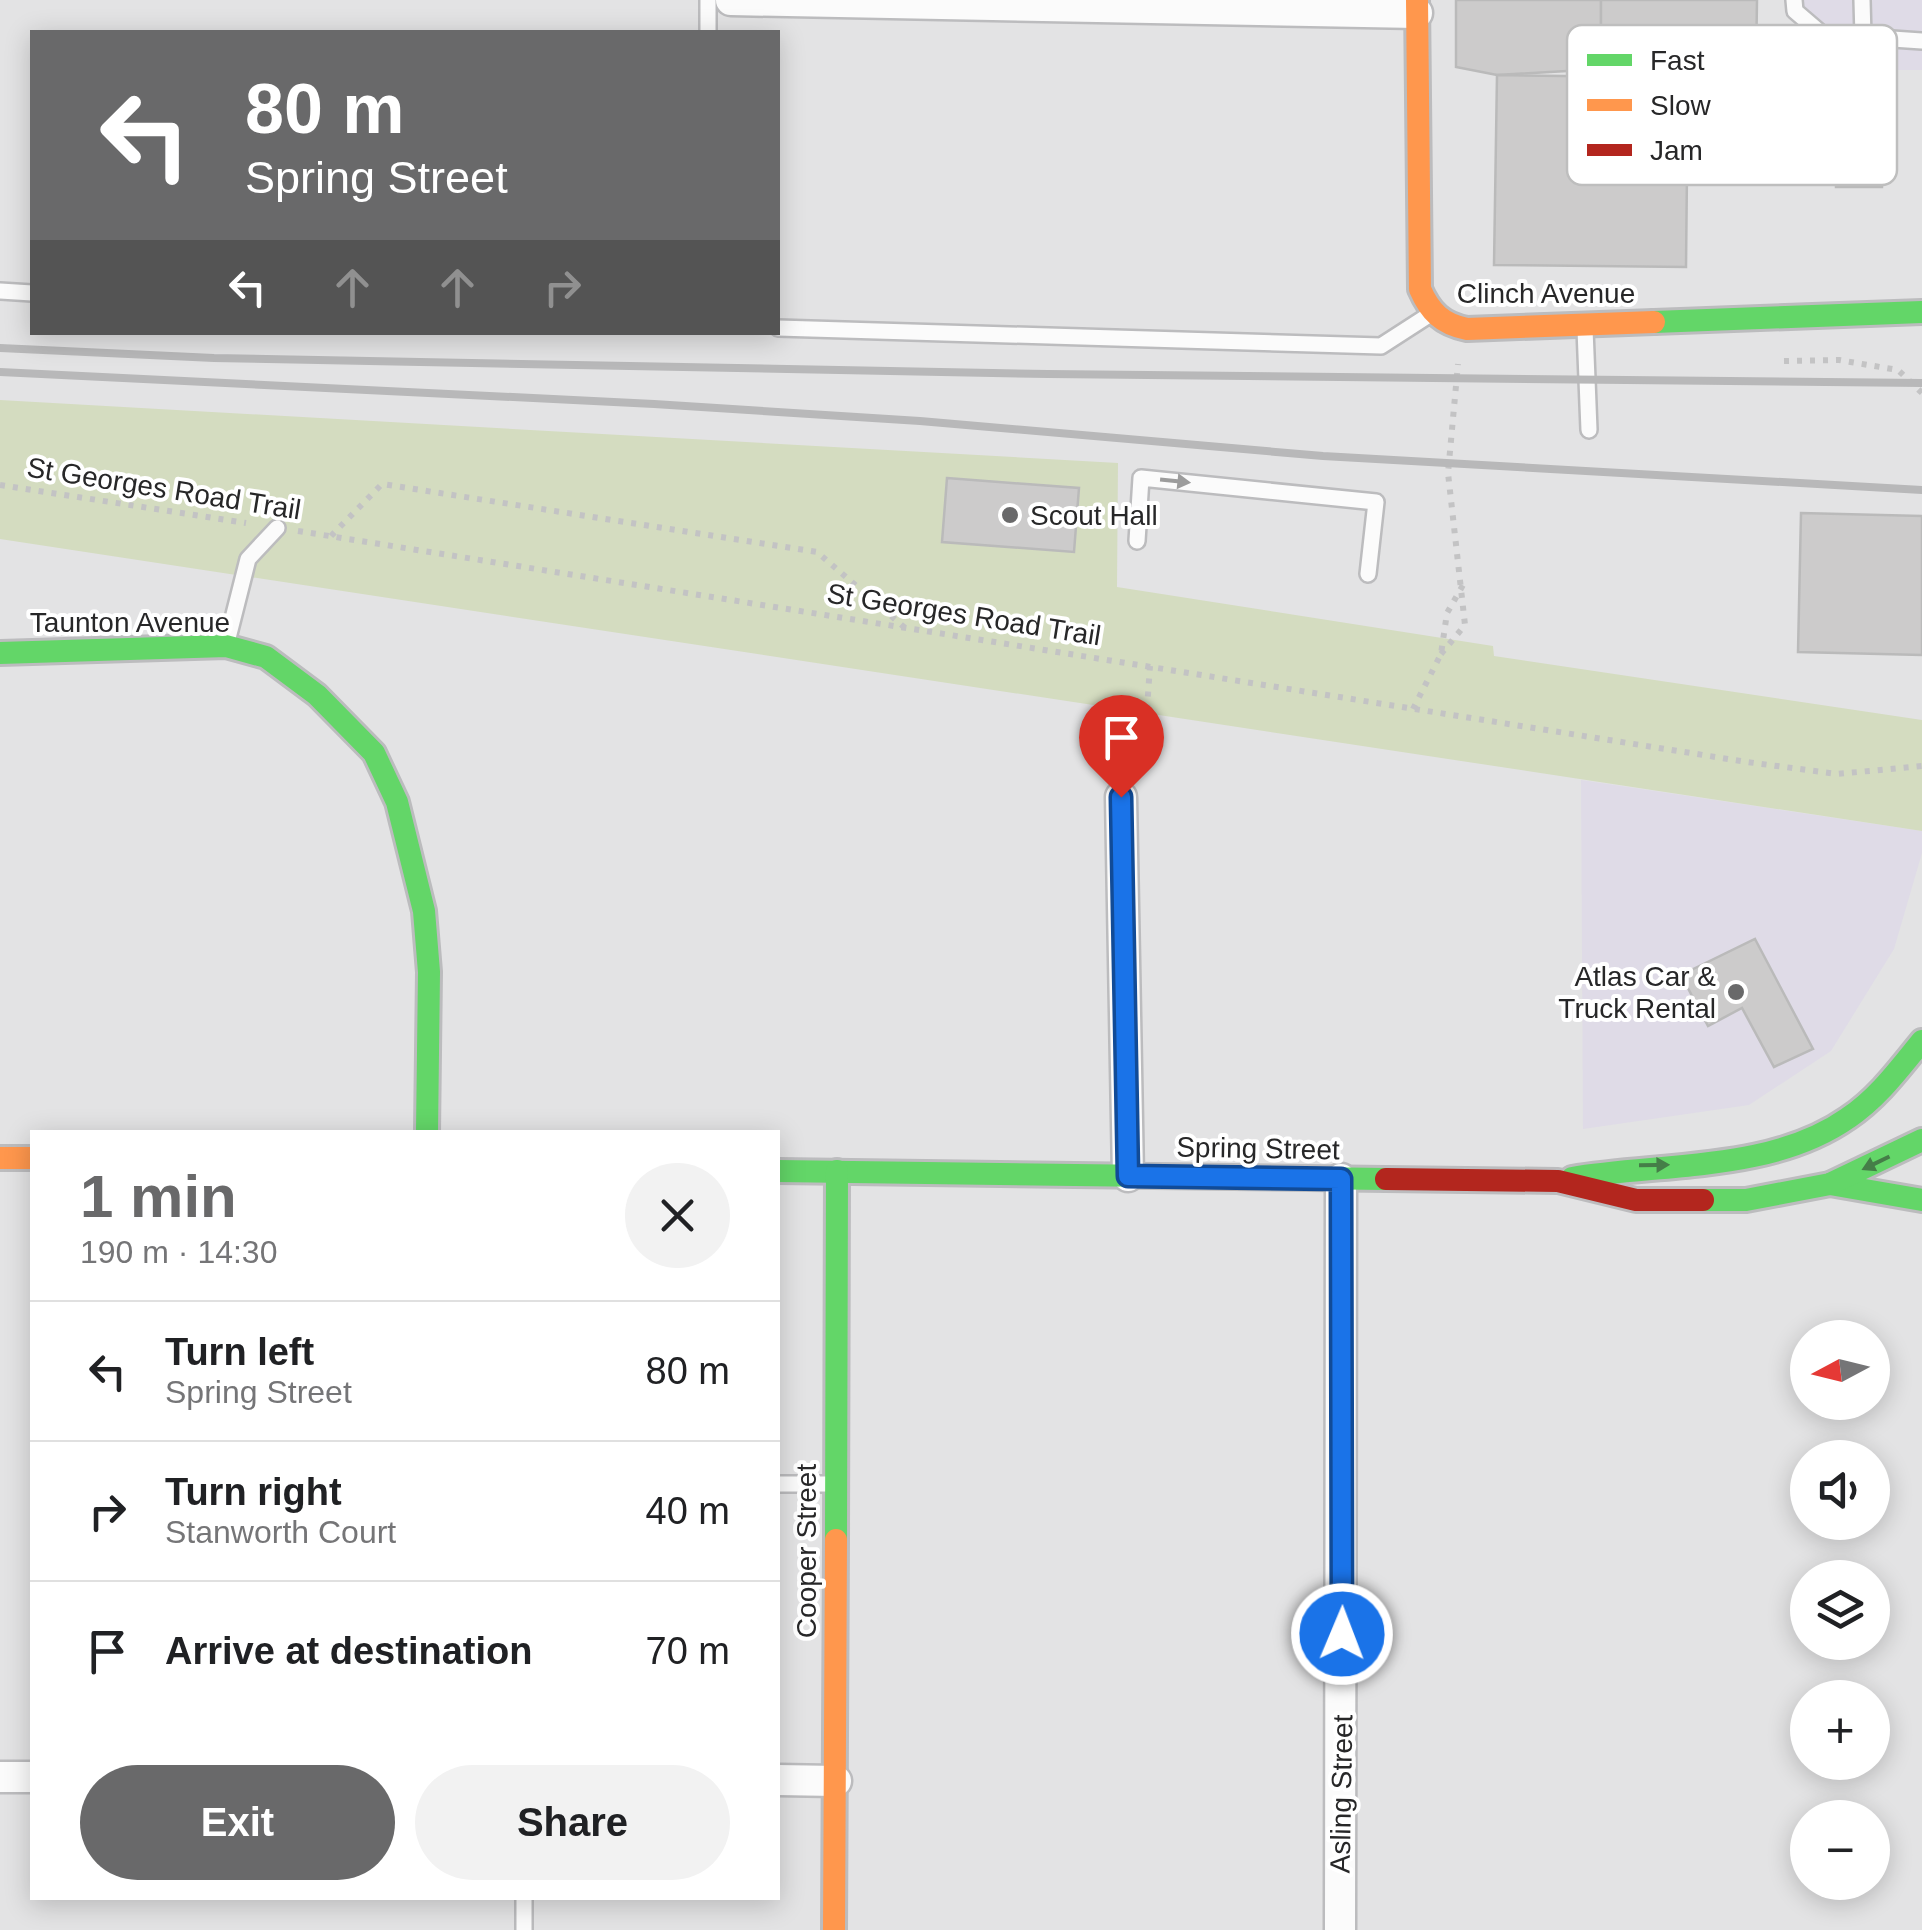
<!DOCTYPE html>
<meta charset="utf-8">
<style>
:root{--surface:#fff;--page:#f2f2f2;--text:#202124;--muted:#757577;--line:#e0e0e0;--accent:#69696a}
body{margin:0;font-family:Arial,sans-serif;background:var(--page);color:var(--text);height:100vh;display:flex;flex-direction:column;font-size:38px;white-space:nowrap}
*{box-sizing:border-box;margin:0}
p{font-size:32px;color:var(--muted)}
.icon{flex:none;width:55px;height:55px;fill:none;stroke:currentColor;stroke-width:2;stroke-linecap:round;stroke-linejoin:round}
.map{position:relative;flex:1;overflow:hidden}
.sheet{position:absolute;left:30px;top:1130px;width:750px;height:770px;display:flex;flex-direction:column;background:var(--surface);border-radius:0px;box-shadow:0 5px 25px #0003}
.sheet>*{flex:none}
.banner{position:absolute;left:30px;top:30px;width:750px;height:305px;border-radius:0px;box-shadow:0 5px 25px #0003;background:#69696a;color:#fff;overflow:hidden}
.needle{width:65px;rotate:263deg}
.fabs{position:absolute;left:1790px;top:1320px;display:grid;gap:20px}
.fabs a{display:grid;place-items:center;width:100px;height:100px;border-radius:50%;background:var(--surface);box-shadow:0 5px 25px #0003;font-size:50px}
.pin{position:absolute;display:grid;place-items:center;width:85px;height:85px;color:#fff;margin:-102px -42px;border-radius:50% 50% 50% 0;rotate:-45deg;box-shadow:0 0 10px #0007}
.pin .icon{rotate:45deg}
.me{position:absolute;width:110px;margin:-55px;rotate:1deg;stroke-linejoin:round;filter:drop-shadow(0 0 8px #0008)}
.turn{display:flex;align-items:center;gap:35px;height:210px;padding:0 50px;font-size:45px}
.turn .icon{width:130px;height:130px;stroke-width:2.5}
.turn b{display:block;font-size:70px;line-height:85px}
.lanes{display:flex;align-items:center;height:95px;padding:0 50px;background:#0003;justify-content:center;gap:50px;direction:ltr}
.lanes .off{opacity:.35}
.round{display:grid;place-items:center;flex:none;width:105px;height:105px;border-radius:52px;background:var(--page)}
.overview{display:flex;align-items:center;justify-content:space-between;height:170px;padding:0 50px}
h1{font-size:60px;font-weight:700;line-height:75px;color:var(--accent)}
.action{display:flex;gap:20px;margin-top:auto;padding:20px 50px}
.action a{flex:1;height:115px;border-radius:60px;background:var(--accent);color:#fff;font-size:40px;font-weight:700;line-height:115px;text-align:center}
.action a+a{background:var(--page);color:var(--text)}
ul{padding:0;list-style:none}
li{display:flex;align-items:center;gap:30px;height:140px;padding:0 50px;border-top:2px solid var(--line)}
li div{flex:1}
li b{display:block;font-size:38px}
li em{font-style:normal}
.map>svg:first-child{display:block}
.commercial{fill:#dfdbe7}
.green{fill:#d4dcc0}
.building{fill:#cccbcb;stroke:#bababa;stroke-width:2.5}
.lines{fill:none;stroke-linecap:round;stroke-linejoin:round}
.lane-casing{stroke:#bcbcbe;stroke-width:20}
.street-casing{stroke:#bcbcbe;stroke-width:35}
.fast-casing{stroke:#bcbcbe;stroke-width:28}
.slow-casing{stroke:#bcbcbe;stroke-width:28}
.jam-casing{stroke:#bcbcbe;stroke-width:28}
.path{stroke:#c3c3c4;stroke-width:6;stroke-dasharray:5 8;stroke-linecap:butt}
.lane{stroke:#fbfbfb;stroke-width:15}
.street{stroke:#fbfbfb;stroke-width:30}
.fast{stroke:#63d668;stroke-width:22}
.slow{stroke:#ff974d;stroke-width:22}
.jam{stroke:#b3261e;stroke-width:22}
.rail{stroke:#b8b8b9;stroke-width:8}
.oneway{fill:#9c9c9c}
.oneway2{fill:#457e48}
.route-casing{stroke:#114b97;stroke-width:25}
.route{stroke:#1a73e8;stroke-width:18}
.poi-dot{fill:#69696a;stroke:#fff;stroke-width:4}
.labels{text-anchor:middle;stroke-width:8;stroke-linejoin:round;paint-order:stroke}
.street-label{font-size:28px;fill:#272728;stroke:#fff}
.poi-label{font-size:28px;fill:#272728;stroke:#fff;text-anchor:start}
.key{fill:#fff;stroke:#bebebe;stroke-width:2.5}
.key-label{font-size:28px;fill:#272728}
</style>
<div class="map">
<svg width="1922" height="1930" viewBox="0 0 1922 1930">
<rect width="100%" height="100%" fill="#e3e3e4"/>
<g class="commercial">
<polygon points="1800,0 1922,0 1922,70 1801,70"/>
<polygon points="1581,780 1922,831 1922,853 1894,949 1831,1051 1749,1105 1583,1129"/>
</g>
<polygon class="green" points="0,400 1118,463 1117,587 1493,646 1494,656 1922,720 1922,831 0,539"/>
<g class="building">
<polygon points="1456,0 1601,0 1601,69 1497,75 1456,67"/>
<polygon points="1601,0 1757,0 1756,65 1601,69"/>
<polygon points="1497,75 1639,77 1687,171 1686,267 1494,265"/>
<polygon points="1836,88 1887,88 1882,187 1836,187"/>
<polygon points="947,478 1079,488 1074,552 942,542"/>
<polygon points="1801,513 1922,516 1922,655 1798,652"/>
<polygon points="1755,939 1813,1049 1774,1067 1742,1008 1708,1026 1681,975"/>
</g>
<g class="lines">
<defs>
<g id="lane">
<polyline points="708,0 708,32"/>
<polyline points="1794,0 1795,11 1823,35 1863,37"/>
<polyline points="1862,0 1863,37 1922,41"/>
<polyline points="0,291 32,293"/>
<polyline points="778,328 1381,346 1429,315"/>
<polyline points="1585,329 1589,430"/>
<polyline points="1137,541 1141,478 1376,502 1368,574"/>
<polyline points="227,642 248,559 277,528"/>
<polyline points="778,1484 833,1484"/>
<polyline points="524,1930 524,1898"/>
</g>
<g id="street">
<polyline points="731,0 1417,13"/>
<polyline points="1121,797 1128,1176"/>
<polyline points="0,1777 32,1777"/>
<polyline points="778,1780 836,1781"/>
<polyline points="1340,1930 1341,1179"/>
</g>
<g id="fast">
<polyline points="1654,322 1922,312"/>
<polyline points="0,653 226,646 266,657 317,695 374,753 397,802 424,911 429,972 427,1132"/>
<polyline points="778,1171 1386,1179"/>
<path d="M1572,1178C1660,1163 1771,1172 1848,1118C1878,1098 1899,1069 1922,1041"/>
<polyline points="1830,1184 1922,1200"/>
<polyline points="1703,1200 1746,1200 1830,1184 1922,1140"/>
<polyline points="836,1540 837,1171"/>
</g>
<g id="slow">
<path d="M1417,0L1420,289C1430,312 1442,324 1467,329L1654,322"/>
<polyline points="0,1158 32,1158"/>
<polyline points="834,1930 836,1540"/>
</g>
<polyline id="jam" points="1386,1179 1558,1181 1636,1200 1703,1200"/>
</defs>
<use href="#lane" class="lane-casing"/>
<use href="#street" class="street-casing"/>
<use href="#fast" class="fast-casing"/>
<use href="#slow" class="slow-casing"/>
<use href="#jam" class="jam-casing"/>
<g class="path">
<polyline points="1784,361 1839,360 1898,370 1922,393"/>
<polyline points="0,485 246,523"/>
<polyline points="298,531 1747,762 1837,774 1922,766"/>
<polyline points="331,536 382,484 817,552 904,627"/>
<polyline points="1441,654 1465,625 1448,473 1458,364"/>
<polyline points="1413,709 1441,654 1447,613 1463,585"/>
<polyline points="1134,772 1144,752 1150,666"/>
</g>
<use href="#lane" class="lane"/>
<use href="#street" class="street"/>
<use href="#fast" class="fast"/>
<use href="#slow" class="slow"/>
<use href="#jam" class="jam"/>
<g class="rail">
<polyline points="0,348 214,358 1048,374 1922,383"/>
<polyline points="0,372 654,404 920,421 1323,456 1922,490"/>
</g>
</g>
<defs><path id="oneway-solid" d="M-6-.8H1V-3.2L6.5 0L1 3.2V.8H-6Z" transform="scale(2.5)"/></defs>
<use class="oneway" href="#oneway-solid" transform="translate(1175 481) rotate(6)"/>
<g class="oneway2">
<use href="#oneway-solid" transform="translate(1876 1163) rotate(154)"/>
<use href="#oneway-solid" transform="translate(1654 1165) rotate(-1)"/>
</g>
<g class="lines">
<defs>
<polyline id="route" points="1121,797 1128,1176 1341,1179 1342,1634"/>
</defs>
<use href="#route" class="route-casing"/>
<use href="#route" class="route"/>
</g>
<g class="poi-dot">
<circle cx="1010" cy="515" r="10"/>
<circle cx="1736" cy="992" r="10"/>
</g>
<g class="labels">
<g class="street-label">
<text x="1546" y="303">Clinch Avenue</text>
<text transform="translate(164 488) rotate(9)" y="10">St Georges Road Trail</text>
<text transform="translate(964 614) rotate(9)" y="10">St Georges Road Trail</text>
<text x="130" y="632">Taunton Avenue</text>
<text transform="translate(1258 1148) rotate(1)" y="10">Spring Street</text>
<text transform="translate(806 1551) rotate(-90)" y="10">Cooper Street</text>
<text transform="translate(1341 1794) rotate(-89)" y="10">Asling Street</text>
</g>
<g class="poi-label">
<text x="1030" y="525">Scout Hall</text>
<text x="1716" y="986" text-anchor="end">Atlas Car &amp;<tspan x="1716" dy="32">Truck Rental</tspan></text>
</g>
</g>
<rect x="1567" y="25" width="330" height="160" rx="15" class="key"/>
<rect x="1587" y="54" width="45" height="12" fill="#63d668"/>
<rect x="1587" y="99" width="45" height="12" fill="#ff974d"/>
<rect x="1587" y="144" width="45" height="12" fill="#b3261e"/>
<g class="key-label">
<text x="1650" y="70">Fast</text>
<text x="1650" y="115">Slow</text>
<text x="1650" y="160">Jam</text>
</g>
</svg>
<div class="fabs">
<a><svg class="needle" viewBox="-14 -14 28 28"><path d="M0-13l5 13h-10z" fill="#e53935"/><path d="M0 13l5-13h-10z" fill="#757577"/></svg></a>
<a><svg class="icon" aria-label="sound" viewBox="0 0 24 24"><path d="M4 9h4l5-4v14l-5-4H4zM17 9q2 3 0 6"/></svg></a>
<a><svg class="icon" aria-label="layers" viewBox="0 0 24 24"><path d="M12 4l9 5-9 5-9-5zM3 14l9 5 9-5"/></svg></a>
<a>+</a>
<a>−</a>
</div>
<div class="pin" style="left:1121px;top:797px;background:#d93025"><svg class="icon" aria-label="arrive" viewBox="0 0 24 24"><path d="M6 21V4h12l-3 4 3 4H6"/></svg></div>
<svg class="me" style="left:1342px;top:1634px" viewBox="-20 -20 40 40"><circle r="17" fill="#1a73e8" stroke="#fff" stroke-width="3"/><path d="M0-11L8 9 0 5-8 9z" fill="#fff"/></svg>
<div class="banner">
<div class="turn"><svg class="icon" aria-label="left" viewBox="0 0 24 24"><path d="M17 20v-9H6M10 6l-5 5 5 5"/></svg><div><b>80 m</b>Spring Street</div></div>
<div class="lanes"><svg class="icon" aria-label="left" viewBox="0 0 24 24"><path d="M17 20v-9H6M10 6l-5 5 5 5"/></svg><svg class="icon off" aria-label="ahead" viewBox="0 0 24 24"><path d="M12 20V5M6 11l6-6 6 6"/></svg><svg class="icon off" aria-label="ahead" viewBox="0 0 24 24"><path d="M12 20V5M6 11l6-6 6 6"/></svg><svg class="icon off" aria-label="right" viewBox="0 0 24 24"><path d="M7 20v-9h11M14 6l5 5-5 5"/></svg></div>
</div>
<section class="sheet">
<div class="overview"><div><h1>1 min</h1><p>190 m · 14:30</p></div><a class="round"><svg class="icon" aria-label="close" viewBox="0 0 24 24"><path d="M6 6l12 12M18 6L6 18"/></svg></a></div>
<ul>
<li><svg class="icon" aria-label="left" viewBox="0 0 24 24"><path d="M17 20v-9H6M10 6l-5 5 5 5"/></svg><div><b>Turn left</b><p>Spring Street</p></div><em>80 m</em></li>
<li><svg class="icon" aria-label="right" viewBox="0 0 24 24"><path d="M7 20v-9h11M14 6l5 5-5 5"/></svg><div><b>Turn right</b><p>Stanworth Court</p></div><em>40 m</em></li>
<li><svg class="icon" aria-label="arrive" viewBox="0 0 24 24"><path d="M6 21V4h12l-3 4 3 4H6"/></svg><div><b>Arrive at destination</b></div><em>70 m</em></li>
</ul>
<div class="action"><a>Exit</a><a>Share</a></div>
</section>
</div>
